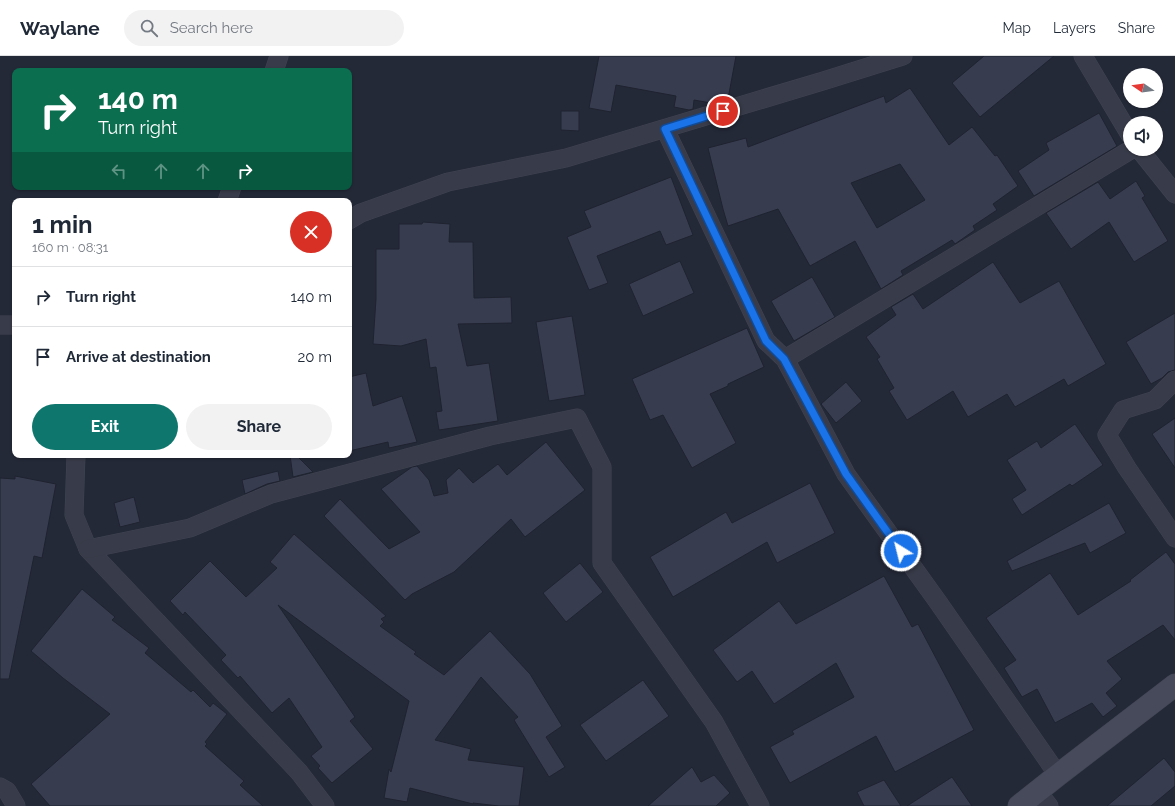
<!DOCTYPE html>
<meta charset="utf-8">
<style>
:root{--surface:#fff;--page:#f2f2f3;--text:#1f2937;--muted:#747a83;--line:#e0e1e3;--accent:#0f766e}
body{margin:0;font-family:Raleway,sans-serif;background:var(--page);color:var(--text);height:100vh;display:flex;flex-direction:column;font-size:15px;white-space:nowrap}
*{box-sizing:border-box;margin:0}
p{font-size:13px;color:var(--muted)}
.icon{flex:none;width:22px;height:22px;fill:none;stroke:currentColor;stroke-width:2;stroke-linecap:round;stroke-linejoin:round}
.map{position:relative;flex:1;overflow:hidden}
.panel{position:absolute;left:12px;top:142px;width:340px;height:260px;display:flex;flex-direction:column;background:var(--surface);border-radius:8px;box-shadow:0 1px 3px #0004}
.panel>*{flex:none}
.hud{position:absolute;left:12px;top:12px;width:340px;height:122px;border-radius:8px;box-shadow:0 1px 3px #0004;background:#0b6e4f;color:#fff;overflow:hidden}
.needle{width:26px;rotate:283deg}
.buttons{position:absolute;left:1123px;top:12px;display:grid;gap:8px}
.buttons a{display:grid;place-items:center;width:40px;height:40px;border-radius:50%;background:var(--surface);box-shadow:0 1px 3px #0004;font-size:20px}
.pin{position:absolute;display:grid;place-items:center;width:34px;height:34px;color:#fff;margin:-17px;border:2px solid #fff;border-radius:50%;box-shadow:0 1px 4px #0007}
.me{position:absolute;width:44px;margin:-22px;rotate:324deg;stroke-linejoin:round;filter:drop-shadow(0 0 3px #0008)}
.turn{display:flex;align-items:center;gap:14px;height:84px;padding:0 20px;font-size:18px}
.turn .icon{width:52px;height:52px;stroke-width:2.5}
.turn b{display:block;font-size:28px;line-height:34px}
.lanes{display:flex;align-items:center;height:38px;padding:0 20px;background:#0003;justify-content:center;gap:20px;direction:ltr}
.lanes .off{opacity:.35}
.round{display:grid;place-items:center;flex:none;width:42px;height:42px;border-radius:21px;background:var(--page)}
.head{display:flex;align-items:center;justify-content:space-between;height:68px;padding:0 20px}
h1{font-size:24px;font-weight:700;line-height:30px}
.action{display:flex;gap:8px;margin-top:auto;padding:8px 20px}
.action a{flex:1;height:46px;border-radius:24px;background:var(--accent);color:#fff;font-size:16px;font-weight:700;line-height:46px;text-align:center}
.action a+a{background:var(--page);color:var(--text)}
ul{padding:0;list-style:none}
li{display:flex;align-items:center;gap:12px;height:60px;padding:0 20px;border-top:1px solid var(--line)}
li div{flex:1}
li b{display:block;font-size:15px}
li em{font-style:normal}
header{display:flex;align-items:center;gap:24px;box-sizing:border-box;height:56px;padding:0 20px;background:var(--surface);border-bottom:1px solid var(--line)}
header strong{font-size:19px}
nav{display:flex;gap:22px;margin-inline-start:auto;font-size:14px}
.search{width:280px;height:36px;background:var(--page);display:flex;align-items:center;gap:10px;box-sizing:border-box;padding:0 14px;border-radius:22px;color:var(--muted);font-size:15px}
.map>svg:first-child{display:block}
.building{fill:#373c4f;stroke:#1f2330;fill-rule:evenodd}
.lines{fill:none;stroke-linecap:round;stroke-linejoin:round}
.street-casing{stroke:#414452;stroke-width:19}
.secondary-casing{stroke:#414452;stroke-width:23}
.street{stroke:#383b49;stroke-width:18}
.secondary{stroke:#464a5b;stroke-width:22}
.route-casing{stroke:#114b97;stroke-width:10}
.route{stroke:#1a73e8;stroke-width:7}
</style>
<header>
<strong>Waylane</strong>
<div class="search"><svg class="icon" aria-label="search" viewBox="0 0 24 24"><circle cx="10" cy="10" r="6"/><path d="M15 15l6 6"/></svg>Search here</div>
<nav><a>Map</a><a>Layers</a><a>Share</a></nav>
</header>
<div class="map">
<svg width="1175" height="750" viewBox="0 0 1175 750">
<rect width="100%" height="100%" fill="#242938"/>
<g class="building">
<polygon points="599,0 736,0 728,43 723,44 712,42 711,47 694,44 693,53 689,54 674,51 676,40 616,29 611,56 589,52"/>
<polygon points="984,0 1054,0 980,61 952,27"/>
<path d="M910,32L949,89L972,71L995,100L997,99L1018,130L993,148L997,154L973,170L975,174L955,188L952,184L901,215L903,219L881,233L855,185L810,210L778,153L728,170L723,153L708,92L746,82L748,91L884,40L886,47ZM900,108L925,144L877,172L851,127Z"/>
<polygon points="561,55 579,55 579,75 561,74"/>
<polygon points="1099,57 1117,90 1034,140 1018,115 1049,94 1046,87"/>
<polygon points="671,121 693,179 666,189 660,175 597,200 608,227 589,234 567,181 591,171 584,155"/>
<polygon points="1136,125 1145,140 1142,142 1168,185 1134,206 1109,166 1071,193 1046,157 1098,126 1110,143"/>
<polygon points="423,166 450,168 449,186 473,186 474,242 511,241 512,267 458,268 467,310 489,307 498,365 439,374 436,356 442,355 436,311 430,312 426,283 401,290 373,288 376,243 376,193 399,193 399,168 422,168"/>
<polygon points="680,205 694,237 643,260 629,228"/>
<polygon points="993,206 1020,247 1059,225 1106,308 1068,330 1064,323 1015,351 1007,338 968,361 953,335 907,364 889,335 894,332 877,303 880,301 866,281 896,259 891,251 913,238 923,253"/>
<polygon points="812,221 835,261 794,285 771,245"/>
<polygon points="1175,257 1175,314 1168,316 1162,322 1151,328 1126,286"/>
<polygon points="572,260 585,339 549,345 536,266"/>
<polygon points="747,272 764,311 728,328 728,330 710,338 736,387 692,412 663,359 650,364 632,323"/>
<polygon points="366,317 373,350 402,340 417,386 389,392 388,386 349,395 349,321"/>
<polygon points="846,326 862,345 836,367 821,348"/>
<polygon points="1175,362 1175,412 1152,378"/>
<polygon points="1075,368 1103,409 1072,430 1070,428 1022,459 1012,443 1026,434 1007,404 1037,385 1041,392"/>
<polygon points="546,386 585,434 525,481 511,463 454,516 412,538 405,544 324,460 340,443 389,493 420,476 381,433 412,411 417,410 429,424 434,440 448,437 446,424 459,412 473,427 498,408 507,419"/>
<polygon points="290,399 296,399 313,416 293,421"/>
<polygon points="278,415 280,425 267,428 245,438 242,424"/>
<polygon points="15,420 56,428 42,502 34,500 9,623 0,623 0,422 15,423"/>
<polygon points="810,427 835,477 777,507 767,486 673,541 650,501 726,456 732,467"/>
<polygon points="134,441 140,466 120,471 114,447"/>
<polygon points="1109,447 1126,477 1090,497 1085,487 1012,515 1007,505"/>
<polygon points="294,478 386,560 381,563 384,566 380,570 416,596 414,598 444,619 490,575 530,618 562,670 546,681 565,711 549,721 514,664 518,661 481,621 435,684 471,693 468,704 524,711 519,750 499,750 473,747 473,748 410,732 407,746 384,742 389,713 391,716 409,645 278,549 355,661 350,665 373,693 332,727 318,712 320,710 311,700 322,691 289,642 272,657 240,620 238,622 221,604 226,599 185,556 183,559 170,545 210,505 246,541 277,512 270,506"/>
<polygon points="1166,496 1175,508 1175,584 1163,569 1107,605 1122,623 1106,637 1117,650 1103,661 1092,647 1055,667 1037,633 1022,641 1004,612 1016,604 986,562 1050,517 1078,559 1131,525 1130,524"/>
<polygon points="580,507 603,536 566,566 543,537"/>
<polygon points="884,520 912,571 918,568 974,674 895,716 876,680 790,727 770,691 794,678 792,675 854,641 836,607 774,648 752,615 737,626 713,594 779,545 796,568"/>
<polygon points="82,533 115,561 112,564 149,592 145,597 191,636 193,634 210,651 213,647 227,658 205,686 207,688 205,690 244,725 240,729 263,750 50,750 31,728 110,658 63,622 31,595"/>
<polygon points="643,624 669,660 606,705 580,669"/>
<polygon points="1164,702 1175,716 1175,730 1151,750 1107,750"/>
<polygon points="692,711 701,726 714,719 730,737 716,750 648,750"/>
<polygon points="952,721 972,750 907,750"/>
<polygon points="884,724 901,750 864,750 857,736"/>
</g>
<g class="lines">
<defs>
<g id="street">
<polyline points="1083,0 1130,79"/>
<polyline points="274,15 279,0"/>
<polyline points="665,73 766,285 785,303 846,418 938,546 1058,719"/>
<polyline points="1139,93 1175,138"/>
<polyline points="227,145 232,131"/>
<polyline points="349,164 361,157 448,126 566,102 823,25 903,0"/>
<polyline points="0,269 15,269"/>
<polyline points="785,303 1132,93"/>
<polyline points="1175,324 1155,344 1123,354 1107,379 1127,412 1175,482"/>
<polyline points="76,399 74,459 88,493 299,716 325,750"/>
<polyline points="88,493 190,472 271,438 490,380 577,362 602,411 602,507 714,666 760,750"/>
<polyline points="0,731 7,735 16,750"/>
<polyline points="1038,736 1049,750"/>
</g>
<polyline id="secondary" points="1019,750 1058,719 1175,629"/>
</defs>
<use href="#street" class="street-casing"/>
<use href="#secondary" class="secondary-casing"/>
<use href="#street" class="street"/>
<use href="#secondary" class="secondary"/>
</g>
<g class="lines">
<defs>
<polyline id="route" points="723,55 665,73 766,285 784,303 846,418 901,495"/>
</defs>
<use href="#route" class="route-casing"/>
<use href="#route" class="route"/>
</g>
</svg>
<div class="buttons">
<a><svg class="needle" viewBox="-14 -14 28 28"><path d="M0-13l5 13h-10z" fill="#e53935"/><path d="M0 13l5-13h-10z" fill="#747a83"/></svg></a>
<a><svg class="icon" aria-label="sound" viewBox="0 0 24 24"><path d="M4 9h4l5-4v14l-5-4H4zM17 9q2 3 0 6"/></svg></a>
</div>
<div class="pin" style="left:723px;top:55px;background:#d93025"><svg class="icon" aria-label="arrive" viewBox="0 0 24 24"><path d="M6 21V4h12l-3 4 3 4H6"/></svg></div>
<svg class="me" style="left:901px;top:495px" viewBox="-20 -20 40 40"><circle r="17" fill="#1a73e8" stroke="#fff" stroke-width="3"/><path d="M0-11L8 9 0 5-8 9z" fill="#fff"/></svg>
<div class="hud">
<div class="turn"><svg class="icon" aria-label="right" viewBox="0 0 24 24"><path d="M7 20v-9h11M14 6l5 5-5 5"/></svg><div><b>140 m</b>Turn right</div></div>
<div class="lanes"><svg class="icon off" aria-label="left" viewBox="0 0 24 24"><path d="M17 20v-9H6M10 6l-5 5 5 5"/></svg><svg class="icon off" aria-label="ahead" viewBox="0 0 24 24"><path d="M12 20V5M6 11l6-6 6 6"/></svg><svg class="icon off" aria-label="ahead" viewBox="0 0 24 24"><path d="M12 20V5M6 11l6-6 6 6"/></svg><svg class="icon" aria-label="right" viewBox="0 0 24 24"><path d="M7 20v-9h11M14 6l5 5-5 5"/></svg></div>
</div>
<section class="panel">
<div class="head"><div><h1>1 min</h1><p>160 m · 08:31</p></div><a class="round" style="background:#d93025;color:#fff"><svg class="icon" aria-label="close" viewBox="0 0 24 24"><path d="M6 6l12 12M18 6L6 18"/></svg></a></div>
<ul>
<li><svg class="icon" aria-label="right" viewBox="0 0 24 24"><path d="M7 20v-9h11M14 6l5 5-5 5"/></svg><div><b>Turn right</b></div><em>140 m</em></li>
<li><svg class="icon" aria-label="arrive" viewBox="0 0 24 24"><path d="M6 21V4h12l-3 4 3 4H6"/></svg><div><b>Arrive at destination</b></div><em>20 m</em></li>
</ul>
<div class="action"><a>Exit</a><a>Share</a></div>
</section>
</div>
